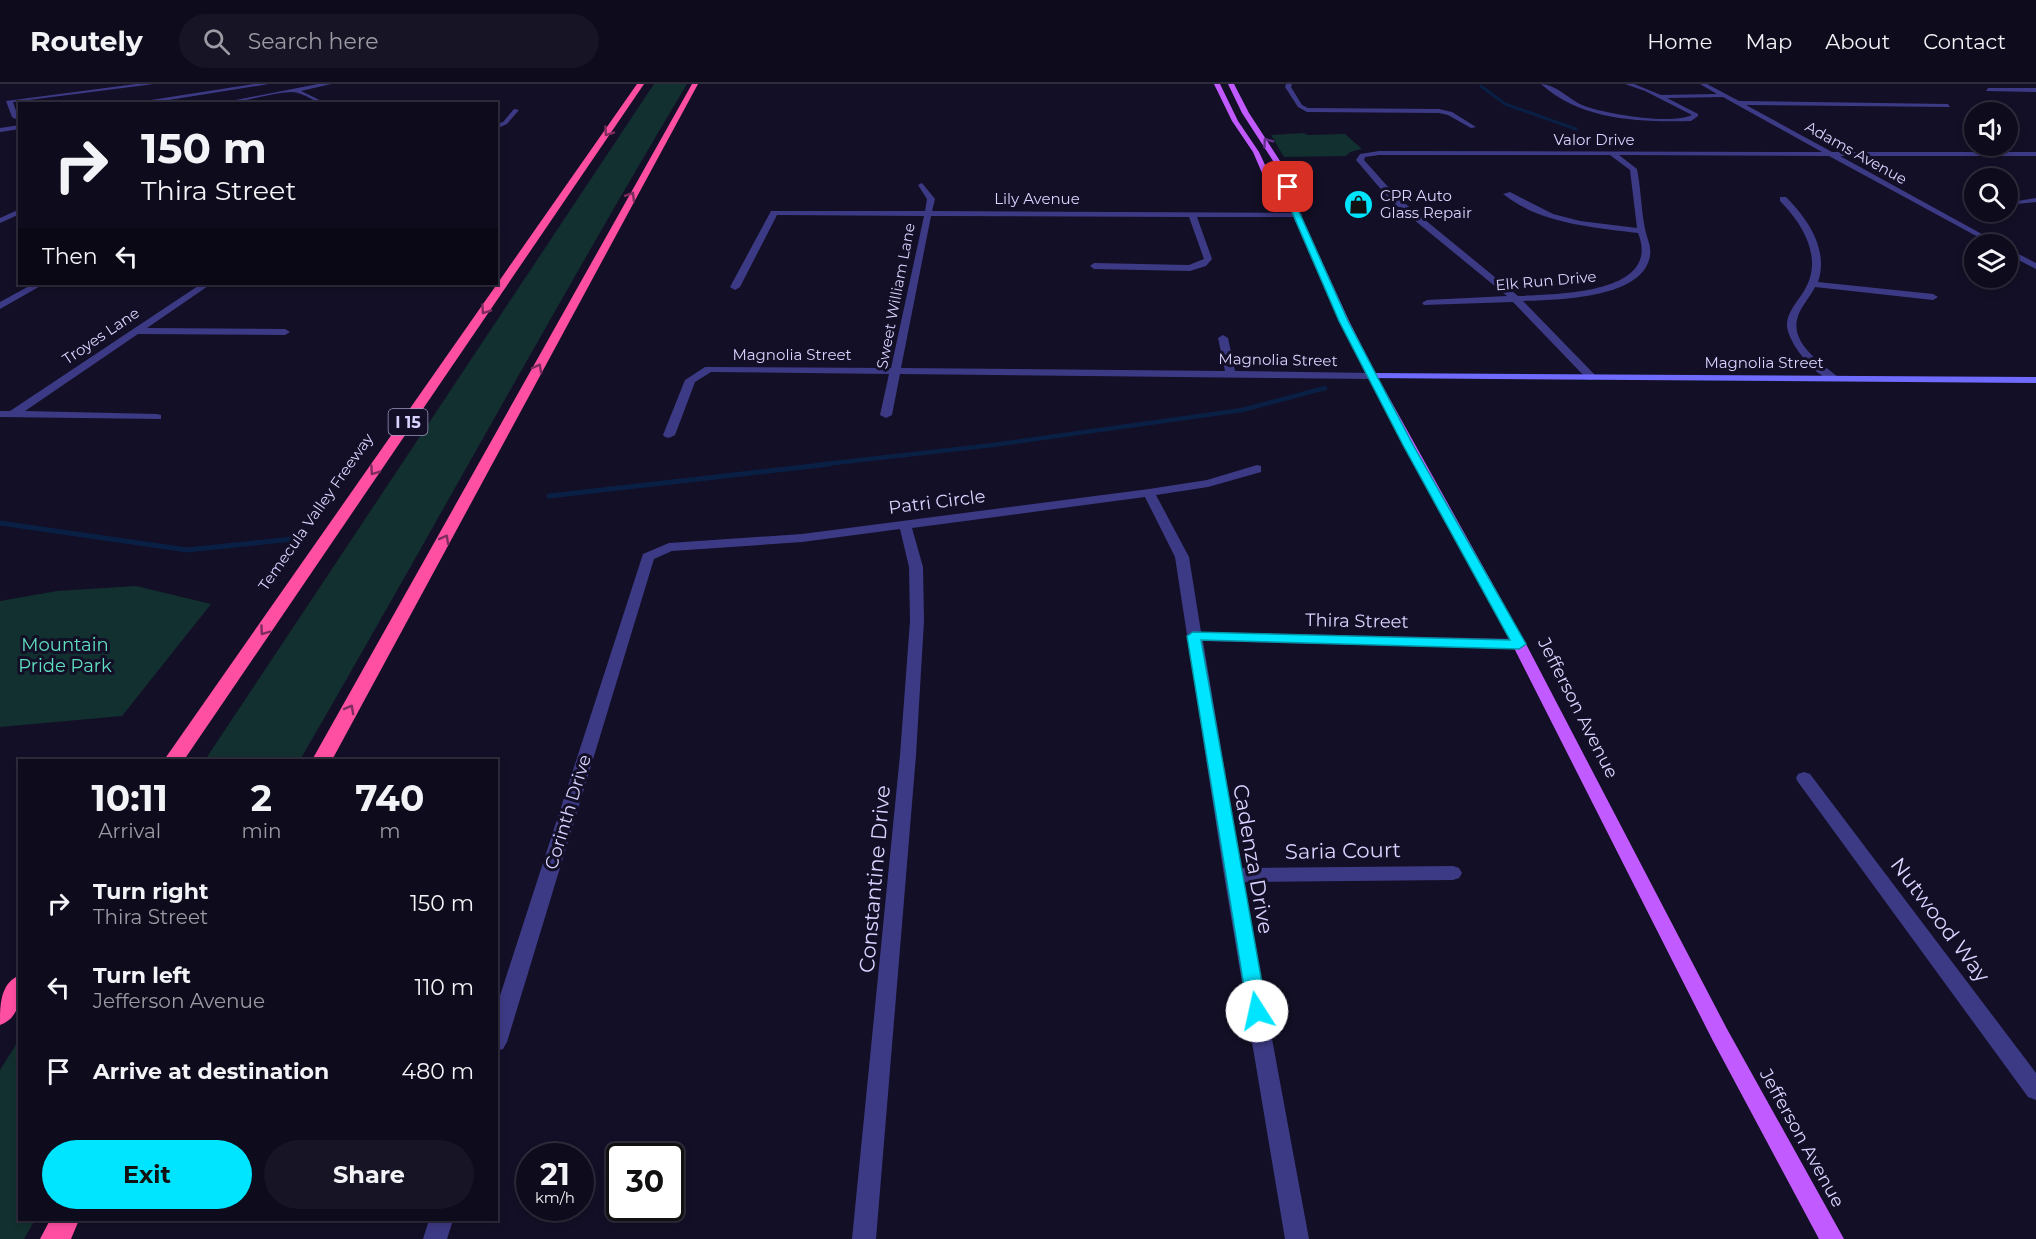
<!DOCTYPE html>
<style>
:root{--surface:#0e0b1c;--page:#171425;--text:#f1f3f6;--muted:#9b9ba3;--line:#2e2b3b;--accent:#00e5ff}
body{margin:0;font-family:Montserrat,sans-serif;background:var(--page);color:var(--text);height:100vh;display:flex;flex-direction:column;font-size:22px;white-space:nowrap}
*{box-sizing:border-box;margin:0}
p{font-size:20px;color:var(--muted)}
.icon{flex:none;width:33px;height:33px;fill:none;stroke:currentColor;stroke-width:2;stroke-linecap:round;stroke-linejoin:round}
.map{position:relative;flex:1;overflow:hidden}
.sheet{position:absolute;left:18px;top:675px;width:480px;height:462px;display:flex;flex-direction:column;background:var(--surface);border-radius:0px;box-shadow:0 3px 9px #0003,0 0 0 2px var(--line)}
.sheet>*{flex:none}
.guide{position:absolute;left:18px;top:18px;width:480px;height:183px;border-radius:0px;box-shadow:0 3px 9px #0003,0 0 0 2px var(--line);background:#0e0b1c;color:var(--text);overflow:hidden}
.controls{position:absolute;left:1964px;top:18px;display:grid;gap:12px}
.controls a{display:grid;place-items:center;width:54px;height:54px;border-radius:50%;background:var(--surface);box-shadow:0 3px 9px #0003,0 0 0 2px var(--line);font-size:30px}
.speed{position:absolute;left:516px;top:1059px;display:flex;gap:12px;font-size:30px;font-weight:700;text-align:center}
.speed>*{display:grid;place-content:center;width:78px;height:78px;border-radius:50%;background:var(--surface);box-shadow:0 3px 9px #0003,0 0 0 2px var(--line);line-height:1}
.speed small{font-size:15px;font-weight:400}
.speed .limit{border:3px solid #111;border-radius:9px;background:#fff;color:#111}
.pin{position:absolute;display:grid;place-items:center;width:51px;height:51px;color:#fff;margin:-26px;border-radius:12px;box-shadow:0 3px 9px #0006}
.me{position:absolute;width:66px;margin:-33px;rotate:350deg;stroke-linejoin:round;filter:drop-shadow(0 0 4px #0008)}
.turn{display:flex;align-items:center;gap:21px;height:126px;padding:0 24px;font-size:27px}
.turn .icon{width:78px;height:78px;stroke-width:2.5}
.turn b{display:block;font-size:42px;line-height:51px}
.then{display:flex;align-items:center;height:57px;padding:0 24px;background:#0003;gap:12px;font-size:22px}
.eta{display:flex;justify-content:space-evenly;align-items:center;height:102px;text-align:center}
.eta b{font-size:36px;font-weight:700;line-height:42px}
.action{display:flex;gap:12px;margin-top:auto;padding:12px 24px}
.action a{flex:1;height:69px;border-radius:36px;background:var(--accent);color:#111;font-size:24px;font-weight:700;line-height:69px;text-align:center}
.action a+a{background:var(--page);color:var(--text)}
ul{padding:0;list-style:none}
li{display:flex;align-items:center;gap:18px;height:84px;padding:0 24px}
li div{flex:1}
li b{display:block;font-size:22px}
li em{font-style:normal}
header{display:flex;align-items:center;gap:36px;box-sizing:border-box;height:84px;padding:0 30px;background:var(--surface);border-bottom:2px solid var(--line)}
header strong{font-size:28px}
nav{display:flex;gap:33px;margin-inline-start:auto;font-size:21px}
.search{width:420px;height:54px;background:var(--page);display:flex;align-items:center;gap:15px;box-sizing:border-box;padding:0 21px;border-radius:33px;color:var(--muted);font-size:22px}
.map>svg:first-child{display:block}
.green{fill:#12302f}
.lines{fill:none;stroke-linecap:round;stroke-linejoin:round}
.stream-far2{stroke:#0a1f44;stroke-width:3}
.stream-far1{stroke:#0a1f44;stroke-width:4.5}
.stream{stroke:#0a1f44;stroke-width:5}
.street{fill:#3d3a85;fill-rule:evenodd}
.secondary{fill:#6f6bff;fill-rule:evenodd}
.primary{fill:#c25bff;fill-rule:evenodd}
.highway{fill:#ff4fa3;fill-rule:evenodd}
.oneway{stroke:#7d2c5e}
.oneway2{stroke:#623188}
.route{fill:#00e5ff;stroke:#0095a6;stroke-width:1.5}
.labels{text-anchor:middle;stroke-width:6;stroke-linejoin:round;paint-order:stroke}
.far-street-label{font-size:15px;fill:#d9d4ff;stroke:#130f26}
.far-poi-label{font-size:15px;fill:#d9d4ff;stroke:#130f26;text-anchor:start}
.shield{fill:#130f26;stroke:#9e99be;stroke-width:1.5}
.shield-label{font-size:16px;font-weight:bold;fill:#d9d4ff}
.street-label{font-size:18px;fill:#d9d4ff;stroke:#130f26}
.park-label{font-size:18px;fill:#5fe0c0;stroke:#130f26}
.near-street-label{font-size:21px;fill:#d9d4ff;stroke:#130f26}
</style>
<header>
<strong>Routely</strong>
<div class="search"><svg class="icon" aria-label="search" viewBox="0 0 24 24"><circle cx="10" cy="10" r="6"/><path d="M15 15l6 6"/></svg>Search here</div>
<nav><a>Home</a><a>Map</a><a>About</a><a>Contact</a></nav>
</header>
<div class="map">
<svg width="2036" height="1155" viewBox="0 0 2036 1155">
<rect width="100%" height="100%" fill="#130f26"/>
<g class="green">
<path d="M654,0H687C554,223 430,452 300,676H205Z"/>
<polygon points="1304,49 1307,51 1345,50 1362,65 1350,68 1346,72 1284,73 1271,51"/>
<polygon points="136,502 211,520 122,632 0,643 0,517 57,507"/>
<polygon points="19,956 20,1136 35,1136 24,1155 0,1155 0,986"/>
</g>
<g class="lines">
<polyline class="stream-far2" points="1481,2 1505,20 1576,45"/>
<polyline class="stream-far1" points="817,381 993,361 1242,326 1325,304"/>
<g class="stream">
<polyline points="549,412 830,380"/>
<polyline points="0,439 187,466 303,454"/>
</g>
<g class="street">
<polygon points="136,0 154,0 13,18 18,33 15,35 12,33 6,17"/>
<polygon points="254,0 269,0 144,20 125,20"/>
<path d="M318,0H331L301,7L328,20C315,20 304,8 292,8C266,9 241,20 215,20Z"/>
<polygon points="1286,0 1292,0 1291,3 1302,21 1308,24 1439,25 1452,28 1476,43 1471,44 1448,31 1439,29 1307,28 1298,23 1285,3"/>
<path d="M1541,0C1555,0 1569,15 1582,21C1604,30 1671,41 1692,31L1645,7L1625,0H1634L1661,11L1717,10L1700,0H1707L1739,17L1948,20L1950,23L1746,21L1832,68H2036V72H1840L2000,160H1991L1829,72L1619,71L1637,85C1641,105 1641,125 1645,145C1647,155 1653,164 1649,176C1638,215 1555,216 1523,217L1595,291L1596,293L1591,296L1587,295L1513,218L1424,221L1422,219L1427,216L1507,212L1391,117L1356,76L1360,70L1379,67L1822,68L1723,13L1667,14L1698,30V32L1691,37C1639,38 1582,37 1541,0ZM1379,71H1610L1630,86L1637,144L1580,137L1553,130L1510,108L1503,110C1541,140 1592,143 1638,149C1663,211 1554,210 1518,212L1397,113L1364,76L1365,73Z"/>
<polygon points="1988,4 2036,4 2036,8 1986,7"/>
<polygon points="514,25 519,26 507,40 496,45 496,40 503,38"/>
<polygon points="20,41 20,45 0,48 0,44"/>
<polygon points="922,99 935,115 932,127 1299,129 1303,131 1299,133 1197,133 1212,175 1206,182 1190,187 1094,185 1090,182 1094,179 1189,181 1204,175 1189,133 931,132 901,284 1225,287 1218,254 1223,251 1228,254 1235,287 1372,289 1377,292 1372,295 900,290 892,331 886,334 880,331 889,290 711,288 695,298 675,351 669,354 665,353 663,351 685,296 705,283 891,284 924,132 777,131 740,203 735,206 730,203 771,127 925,127 927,115 918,101"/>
<path d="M1780,113H1786C1808,135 1829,166 1818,198L1933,210L1938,213L1933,216L1815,203C1810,213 1802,221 1798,232C1789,259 1820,278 1838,293V297C1820,300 1785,257 1787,239C1788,227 1798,217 1804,207C1824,175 1803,140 1780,117Z"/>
<polygon points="2036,114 2036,118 2016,120 2012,118"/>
<polygon points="20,125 20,130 0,139 0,134"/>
<polygon points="2007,164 2036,179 2036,185 2007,170"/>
<polygon points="33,200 44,200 0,225 0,218"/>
<polygon points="201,200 211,200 147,244 285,245 290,248 285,251 138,250 25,327 157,330 161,331 161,335 0,333 0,327 10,327"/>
<polygon points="1257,381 1261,382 1261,388 1208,403 1156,411 1189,473 1201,548 1519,555 1526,560 1519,565 1203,557 1241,784 1453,782 1459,784 1462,789 1459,794 1453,796 1243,798 1309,1155 1285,1155 1224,791 1175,473 1145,413 912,444 923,483 924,537 916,671 876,1155 852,1155 900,671 910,537 909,483 900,445 802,458 672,467 654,475 507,958 503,965 496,967 496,924 643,470 669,459 802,450 1149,405 1207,396"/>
<polygon points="1804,688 1810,690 2036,989 2036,1016 2028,1013 1798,698 1796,694 1798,690"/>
<polygon points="429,1136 453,1136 447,1155 423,1155"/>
</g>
<polygon class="secondary" points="1372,289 2036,293 2036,299 1368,294 1368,290"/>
<polygon class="primary" points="1214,0 1220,0 1238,37 1259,68 1275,102 1283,106 1275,80 1242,29 1228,0 1234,0 1249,29 1282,80 1292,112 1349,237 1377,292 1526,560 1727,945 1844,1155 1819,1155 1713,957 1512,560 1367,292 1339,237 1285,113 1268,103 1253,68 1232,37"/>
<g class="highway">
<polygon points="637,0 644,0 184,676 164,676"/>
<polygon points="692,0 698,0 332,676 312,676"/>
<path d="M20,891C20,911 22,933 0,941C0,921 0,899 20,891Z"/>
<polygon points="50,1136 79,1136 71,1155 40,1155"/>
</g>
</g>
<defs><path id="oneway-chevron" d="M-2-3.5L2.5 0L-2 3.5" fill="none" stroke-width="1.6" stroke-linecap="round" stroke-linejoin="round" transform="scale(1.5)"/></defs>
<g class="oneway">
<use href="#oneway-chevron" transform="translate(608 48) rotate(125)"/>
<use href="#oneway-chevron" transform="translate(631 112) rotate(-59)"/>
<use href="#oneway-chevron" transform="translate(485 226) rotate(125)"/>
<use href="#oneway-chevron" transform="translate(538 284) rotate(-62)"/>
<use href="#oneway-chevron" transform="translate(374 387) rotate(125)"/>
<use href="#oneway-chevron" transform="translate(445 455) rotate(-61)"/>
<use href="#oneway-chevron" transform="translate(264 547) rotate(125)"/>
<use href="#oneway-chevron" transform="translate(350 625) rotate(-61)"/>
</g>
<use class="oneway2" href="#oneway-chevron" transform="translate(1267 58) rotate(-125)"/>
<polygon class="route" points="1288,101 1291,103 1292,112 1348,237 1413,361 1526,560 1519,565 1201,556 1267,927 1264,933 1257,936 1251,933 1248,927 1187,552 1193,548 1510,556 1403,361 1339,237 1285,112 1284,103"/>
<defs>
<symbol id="shop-disc" viewBox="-11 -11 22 22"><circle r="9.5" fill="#00e5ff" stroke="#130f26"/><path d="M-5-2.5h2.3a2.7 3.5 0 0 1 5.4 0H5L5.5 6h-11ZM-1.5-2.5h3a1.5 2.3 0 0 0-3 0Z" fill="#111"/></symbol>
</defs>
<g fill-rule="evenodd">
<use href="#shop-disc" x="1342" y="104" width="33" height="33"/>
</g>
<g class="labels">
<g class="far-street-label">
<text x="1594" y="61">Valor Drive</text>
<text transform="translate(1856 69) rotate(29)" y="5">Adams Avenue</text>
<text x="1037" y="120">Lily Avenue</text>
<text transform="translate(1546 197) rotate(-5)" y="5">Elk Run Drive</text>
<text transform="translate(896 212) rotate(-79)" y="5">Sweet William Lane</text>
<text transform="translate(101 252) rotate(-34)" y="5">Troyes Lane</text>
<text x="792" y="276">Magnolia Street</text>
<text transform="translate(1278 276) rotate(1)" y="5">Magnolia Street</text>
<text x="1764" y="284">Magnolia Street</text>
<text transform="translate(316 428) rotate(-55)" y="5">Temecula Valley Freeway</text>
</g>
<g class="far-poi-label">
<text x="1380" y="117">CPR Auto<tspan x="1380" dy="17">Glass Repair</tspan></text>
</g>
<rect class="shield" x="388.5" y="325" width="39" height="26" rx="4.5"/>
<g class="shield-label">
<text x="408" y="344">I 15</text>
</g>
<g class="street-label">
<text transform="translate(937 418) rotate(-7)" y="6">Patri Circle</text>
<text transform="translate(1357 537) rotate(1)" y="6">Thira Street</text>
<text transform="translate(1578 624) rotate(63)" y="6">Jefferson Avenue</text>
<text transform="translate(568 728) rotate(-73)" y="6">Corinth Drive</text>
<text transform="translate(1802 1054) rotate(61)" y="6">Jefferson Avenue</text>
</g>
<g class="park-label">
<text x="65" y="567">Mountain<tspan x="65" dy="21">Pride Park</tspan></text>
</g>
<g class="near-street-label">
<text transform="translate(1343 767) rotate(-1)" y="7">Saria Court</text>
<text transform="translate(1253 775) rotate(80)" y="7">Cadenza Drive</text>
<text transform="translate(875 795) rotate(-85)" y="7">Constantine Drive</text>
<text transform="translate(1940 836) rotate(53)" y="7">Nutwood Way</text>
</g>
</g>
</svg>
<div class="controls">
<a><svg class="icon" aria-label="sound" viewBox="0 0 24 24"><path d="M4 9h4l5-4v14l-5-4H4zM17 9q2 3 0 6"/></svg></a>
<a><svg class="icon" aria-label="search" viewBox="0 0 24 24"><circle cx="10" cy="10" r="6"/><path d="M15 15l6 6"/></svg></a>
<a><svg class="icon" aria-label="layers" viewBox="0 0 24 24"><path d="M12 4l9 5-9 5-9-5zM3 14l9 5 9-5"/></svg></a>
</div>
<div class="speed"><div>21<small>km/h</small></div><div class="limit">30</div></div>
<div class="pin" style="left:1288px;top:103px;background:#d93025"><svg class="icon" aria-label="arrive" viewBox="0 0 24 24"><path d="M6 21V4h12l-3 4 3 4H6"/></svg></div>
<svg class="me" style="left:1257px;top:927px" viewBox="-20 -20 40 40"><circle r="19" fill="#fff"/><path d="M0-13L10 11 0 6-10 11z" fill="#00e5ff"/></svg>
<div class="guide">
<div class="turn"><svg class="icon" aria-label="right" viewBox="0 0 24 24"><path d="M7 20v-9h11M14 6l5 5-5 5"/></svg><div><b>150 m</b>Thira Street</div></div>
<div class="then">Then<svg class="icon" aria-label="left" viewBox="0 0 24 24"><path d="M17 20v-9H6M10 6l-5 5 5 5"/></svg></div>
</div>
<section class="sheet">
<div class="eta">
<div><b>10:11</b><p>Arrival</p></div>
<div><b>2</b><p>min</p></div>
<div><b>740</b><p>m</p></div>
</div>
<ul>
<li><svg class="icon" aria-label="right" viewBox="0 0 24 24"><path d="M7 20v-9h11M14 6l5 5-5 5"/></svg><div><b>Turn right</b><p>Thira Street</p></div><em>150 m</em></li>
<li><svg class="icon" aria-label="left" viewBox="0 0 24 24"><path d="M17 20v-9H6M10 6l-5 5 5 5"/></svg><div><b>Turn left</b><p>Jefferson Avenue</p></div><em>110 m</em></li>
<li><svg class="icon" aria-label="arrive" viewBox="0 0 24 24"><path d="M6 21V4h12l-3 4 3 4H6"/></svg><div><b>Arrive at destination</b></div><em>480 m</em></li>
</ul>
<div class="action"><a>Exit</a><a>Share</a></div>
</section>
</div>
